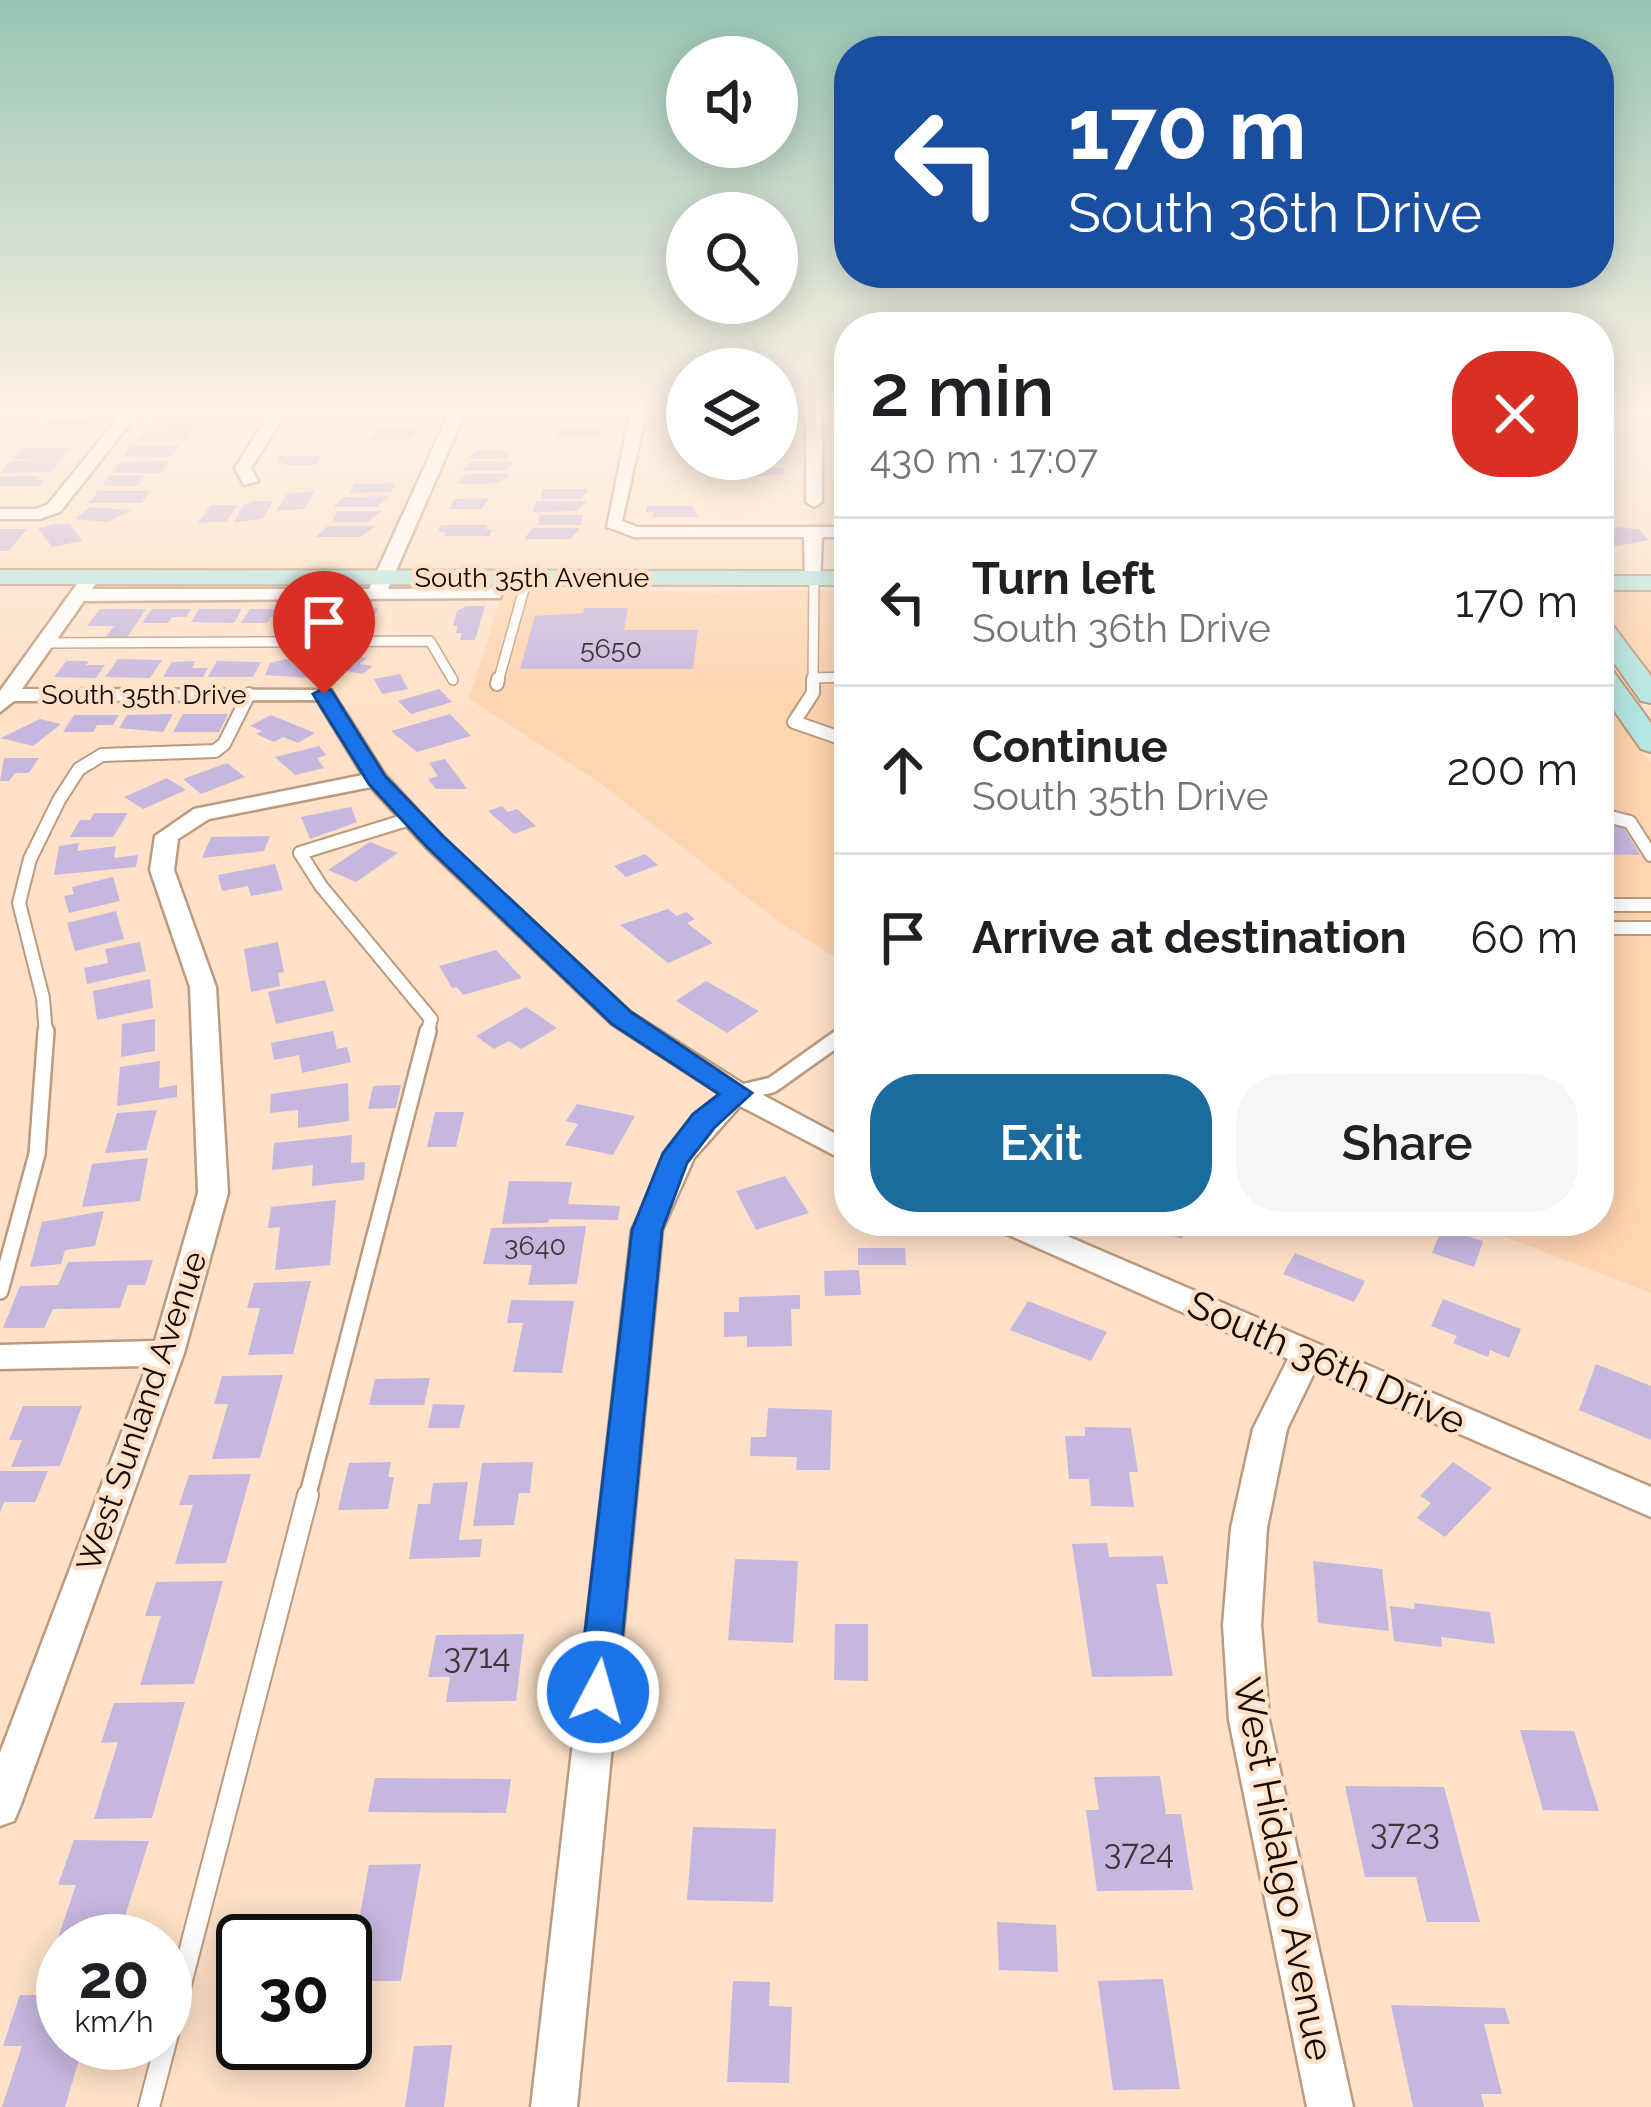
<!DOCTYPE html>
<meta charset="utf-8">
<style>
:root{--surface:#fff;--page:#f6f6f6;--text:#202124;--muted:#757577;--line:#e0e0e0;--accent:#1b6b9d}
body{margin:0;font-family:Raleway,sans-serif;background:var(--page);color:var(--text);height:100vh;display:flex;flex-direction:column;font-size:45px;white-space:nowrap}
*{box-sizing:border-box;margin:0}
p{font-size:39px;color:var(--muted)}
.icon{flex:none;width:66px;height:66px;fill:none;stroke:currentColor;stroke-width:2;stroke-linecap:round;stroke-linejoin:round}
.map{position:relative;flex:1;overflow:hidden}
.details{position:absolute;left:834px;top:312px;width:780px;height:924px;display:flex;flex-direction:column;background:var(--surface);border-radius:48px;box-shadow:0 6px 30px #0003}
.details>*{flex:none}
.banner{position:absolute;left:834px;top:36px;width:780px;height:252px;border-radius:48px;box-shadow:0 6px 30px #0003;background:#1a4fa0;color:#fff;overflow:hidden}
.tools{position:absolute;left:666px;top:36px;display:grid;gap:24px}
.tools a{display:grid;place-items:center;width:132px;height:132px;border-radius:50%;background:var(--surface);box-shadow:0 6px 30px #0003;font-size:60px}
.speed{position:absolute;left:36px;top:1914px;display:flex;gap:24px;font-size:60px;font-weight:700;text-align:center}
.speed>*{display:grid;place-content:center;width:156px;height:156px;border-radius:50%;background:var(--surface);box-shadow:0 6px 30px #0003;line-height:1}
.speed small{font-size:30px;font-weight:400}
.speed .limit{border:6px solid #111;border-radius:18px;background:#fff;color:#111}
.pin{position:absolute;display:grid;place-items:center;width:102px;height:102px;color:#fff;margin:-123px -51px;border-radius:50% 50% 50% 0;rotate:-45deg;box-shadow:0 0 12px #0007}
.pin .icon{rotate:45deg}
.me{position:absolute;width:132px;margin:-66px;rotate:6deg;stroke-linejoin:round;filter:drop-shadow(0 0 9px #0008)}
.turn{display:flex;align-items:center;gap:42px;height:252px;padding:0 36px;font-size:54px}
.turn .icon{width:156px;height:156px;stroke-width:2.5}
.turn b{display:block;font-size:84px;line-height:102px}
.round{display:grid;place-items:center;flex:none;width:126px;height:126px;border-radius:48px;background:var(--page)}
.headline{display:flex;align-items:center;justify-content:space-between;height:204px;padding:0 36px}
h1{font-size:72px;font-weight:600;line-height:90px}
.cta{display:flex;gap:24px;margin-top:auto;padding:24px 36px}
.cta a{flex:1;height:138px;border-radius:48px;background:var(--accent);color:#fff;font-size:48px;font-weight:600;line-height:138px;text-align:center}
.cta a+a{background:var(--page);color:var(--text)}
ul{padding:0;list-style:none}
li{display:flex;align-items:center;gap:36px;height:168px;padding:0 36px;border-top:3px solid var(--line)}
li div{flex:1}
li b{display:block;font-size:45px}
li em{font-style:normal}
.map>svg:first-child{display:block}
.built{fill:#ffd4b0}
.building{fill:#c6b7df}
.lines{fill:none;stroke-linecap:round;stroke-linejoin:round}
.lane-far3-casing{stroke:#bd9a7d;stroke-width:12}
.lane-far2-casing{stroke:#bd9a7d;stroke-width:16}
.lane-far1-casing{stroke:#bd9a7d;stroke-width:20}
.lane-casing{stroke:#bd9a7d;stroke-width:24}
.street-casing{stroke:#bd9a7d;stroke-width:5}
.secondary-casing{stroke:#bd9a7d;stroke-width:4}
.lane-far3{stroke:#fff;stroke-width:9}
.lane-far2{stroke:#fff;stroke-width:12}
.lane-far1{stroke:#fff;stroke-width:15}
.lane{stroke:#fff;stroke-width:20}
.street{fill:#fff;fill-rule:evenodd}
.secondary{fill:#b4e7e2;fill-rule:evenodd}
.route{fill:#1a73e8;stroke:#114b97;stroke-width:3}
.labels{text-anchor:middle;stroke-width:9;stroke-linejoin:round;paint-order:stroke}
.far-street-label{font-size:27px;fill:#150a02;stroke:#fee1c8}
.number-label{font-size:27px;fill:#413539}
.street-label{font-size:33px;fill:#150a02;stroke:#fee1c8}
.near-number-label{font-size:33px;fill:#413539}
.near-street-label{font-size:39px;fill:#150a02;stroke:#fee1c8}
</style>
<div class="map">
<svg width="1651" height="2107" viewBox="0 0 1651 2107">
<rect width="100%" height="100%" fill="#fee1c8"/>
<g class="built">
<polygon points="504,588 715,593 849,590 849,966 779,922 597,781 469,699"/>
<polygon points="1614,589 1651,592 1651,673 1599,603 1600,591"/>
<polygon points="1599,695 1651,763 1651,1293 1464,1221 1599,1221"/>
</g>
<g class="building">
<polygon points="489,416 529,416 521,425 479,425"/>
<polygon points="154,418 200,418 186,441 137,441 145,430 188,431 146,429"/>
<polygon points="47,420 94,420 86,430 38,431"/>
<polygon points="563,429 605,430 595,438 555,438"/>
<polygon points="378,430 420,430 409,439 368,440"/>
<polygon points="131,445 180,445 172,457 123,457"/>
<polygon points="23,448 71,448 51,472 0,473 9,461 46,461 13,459"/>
<polygon points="477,450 510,450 507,459 466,459"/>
<polygon points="280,456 321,456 316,465 282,465 284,462 277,462"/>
<polygon points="169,461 162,473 111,473 120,462"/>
<polygon points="472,461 514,462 505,471 461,471"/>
<polygon points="743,468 784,468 784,474 743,478"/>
<polygon points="510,473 501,483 456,484 467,474"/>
<polygon points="109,475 145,475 138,486 102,486"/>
<polygon points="0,476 40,476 36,480 44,480 39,486 0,486"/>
<polygon points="395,483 391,492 350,493 354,484"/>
<polygon points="543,489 589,489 580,499 541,499"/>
<polygon points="98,491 150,491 142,503 89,503"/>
<polygon points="315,491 304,509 276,511 287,494"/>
<polygon points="389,496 377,507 333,507 344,497"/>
<polygon points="490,498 481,509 450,509 454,499"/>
<polygon points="255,501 273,501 263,519 234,522 244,504"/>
<polygon points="536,501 587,501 577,511 533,512"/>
<polygon points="211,505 237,505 227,521 198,523"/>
<polygon points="647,506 693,506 698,517 653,517 654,512 646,512"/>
<polygon points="90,507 131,510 108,522 75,519"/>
<polygon points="337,511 382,511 368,522 332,522"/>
<polygon points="540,515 583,515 581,525 538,525"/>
<polygon points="55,524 70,524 82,541 52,547 38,528"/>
<polygon points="441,525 488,525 486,529 492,529 490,536 444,536 446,532 438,532"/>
<polygon points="328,526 375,526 361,537 316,537"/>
<polygon points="1599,526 1639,529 1649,540 1611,547"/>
<polygon points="533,528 580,528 570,539 524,539"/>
<polygon points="0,529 27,529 9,551 0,551"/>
<polygon points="466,606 485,606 475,640 460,640 462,633 456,633 458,626 453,626 457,611"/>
<polygon points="346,608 378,608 372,622 340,622"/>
<polygon points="584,608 628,608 624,630 698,630 693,669 520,669 535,616 583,613"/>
<polygon points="100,609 146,609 126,639 105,638 114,626 87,626"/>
<polygon points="152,609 191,609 186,617 172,617 168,623 142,623"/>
<polygon points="199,609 242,609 234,623 191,622"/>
<polygon points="250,609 289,609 284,617 271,617 267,623 241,623"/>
<polygon points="338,609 332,624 290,625 297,610"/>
<polygon points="342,653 367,658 359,664 373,666 363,674 325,667"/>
<polygon points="118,659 162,660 150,678 105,677"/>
<polygon points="286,659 318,659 310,678 265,675 270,663"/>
<polygon points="66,661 89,661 86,665 105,665 96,678 54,677"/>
<polygon points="195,661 192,668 208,668 203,677 163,677 172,662"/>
<polygon points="217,661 261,662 253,677 208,677"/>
<polygon points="400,674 408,689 382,694 374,679"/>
<polygon points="439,689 452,702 411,714 398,701"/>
<polygon points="173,714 163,732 119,728 127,715"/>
<polygon points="183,714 228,714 219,732 173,732"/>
<polygon points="450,714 471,736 417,752 391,731"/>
<polygon points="74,715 119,715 113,725 97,725 93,732 63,732"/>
<polygon points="271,715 315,733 298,743 283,737 274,742 256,734 262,731 250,726"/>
<polygon points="40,719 61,724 33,746 1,738"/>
<polygon points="319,746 326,755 317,758 324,768 295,775 275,757"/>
<polygon points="4,758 39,758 29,773 15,773 9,781 0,781"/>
<polygon points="445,759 467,789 436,789 428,779 438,776 429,763"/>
<polygon points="227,763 245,777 201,794 183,779"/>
<polygon points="167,778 186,790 143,809 124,797"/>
<polygon points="502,806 508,812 517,809 536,826 514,834 488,811"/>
<polygon points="351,807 357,822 310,839 301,817"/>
<polygon points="94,813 128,813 113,837 70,837 80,820 90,820"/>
<polygon points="1599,824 1621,824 1640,855 1599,854"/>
<polygon points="270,836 264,851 202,858 211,837"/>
<polygon points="370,842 398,853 356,882 328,870"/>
<polygon points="79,843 77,851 116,846 114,858 138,855 136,867 54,875 59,846"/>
<polygon points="645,854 658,865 626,877 614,866"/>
<polygon points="275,864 283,890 251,896 248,886 222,891 218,875"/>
<polygon points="113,877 120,901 69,913 64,896 74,894 72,887"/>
<polygon points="668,909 677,916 686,912 695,919 687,923 713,943 668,963 620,925"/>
<polygon points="116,911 124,939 75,951 67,923"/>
<polygon points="140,942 146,971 87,984 84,968 108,963 105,949"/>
<polygon points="278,942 284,972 278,973 280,986 251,992 244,949"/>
<polygon points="496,950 522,978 463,995 457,987 452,988 439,966"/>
<polygon points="150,979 153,1008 97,1020 93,991"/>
<polygon points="325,980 334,1011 276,1024 268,992"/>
<polygon points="706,981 759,1011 727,1033 676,1001"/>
<polygon points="526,1007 557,1028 521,1049 509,1041 494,1049 476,1036"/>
<polygon points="155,1019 155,1051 121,1057 122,1024"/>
<polygon points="333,1031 337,1049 347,1047 351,1062 302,1073 299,1055 274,1060 271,1043"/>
<polygon points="160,1061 159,1088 177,1085 177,1097 117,1106 120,1067"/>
<polygon points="348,1083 349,1121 298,1128 298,1110 270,1113 271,1094"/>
<polygon points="401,1085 396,1108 368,1109 373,1086"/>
<polygon points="577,1104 635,1116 613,1155 565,1145 578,1124 566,1121"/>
<polygon points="157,1110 146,1150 105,1153 117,1113"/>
<polygon points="435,1112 464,1112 456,1147 427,1147"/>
<polygon points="352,1135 351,1163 365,1162 364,1180 312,1186 313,1165 272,1170 274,1143"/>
<polygon points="148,1158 140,1201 82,1207 92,1164"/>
<polygon points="785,1176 809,1213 756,1230 736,1191"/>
<polygon points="509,1181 572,1182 568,1204 620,1206 618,1220 550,1219 547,1223 502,1224"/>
<polygon points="336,1200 330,1265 275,1270 280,1227 268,1228 271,1207"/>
<polygon points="104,1211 95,1246 65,1250 61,1264 30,1267 42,1222"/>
<polygon points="1163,1221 1207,1221 1201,1230 1191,1226 1181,1239 1157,1229"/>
<polygon points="586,1226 577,1284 528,1285 532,1265 483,1264 491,1228"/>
<polygon points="1442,1228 1483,1241 1474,1267 1432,1253"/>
<polygon points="858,1248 905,1248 906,1265 858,1265"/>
<polygon points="1295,1253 1365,1281 1354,1302 1283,1274"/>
<polygon points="153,1260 145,1285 128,1285 120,1308 53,1309 44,1328 3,1328 20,1286 58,1285 68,1262"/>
<polygon points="859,1270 861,1295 825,1296 824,1271"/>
<polygon points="311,1281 293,1354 248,1355 260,1308 247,1308 254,1283"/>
<polygon points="800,1295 800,1309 791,1309 792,1346 747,1347 747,1336 724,1337 724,1312 739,1312 739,1297"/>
<polygon points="1443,1299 1521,1329 1509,1358 1490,1350 1488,1357 1453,1343 1457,1336 1431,1326"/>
<polygon points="511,1300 574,1301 562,1373 513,1372 523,1323 507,1323"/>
<polygon points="1028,1301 1107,1332 1091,1361 1010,1330"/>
<polygon points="1596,1364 1651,1386 1651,1440 1579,1410"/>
<polygon points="283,1375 260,1458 212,1459 228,1404 214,1404 222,1376"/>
<polygon points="430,1378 424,1405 369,1405 375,1379"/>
<polygon points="433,1404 465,1405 459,1428 428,1428"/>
<polygon points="23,1406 82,1406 60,1466 11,1467 22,1440 9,1440"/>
<polygon points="768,1408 832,1410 830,1470 796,1470 797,1457 750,1456 751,1437 766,1437"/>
<polygon points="1085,1427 1131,1428 1138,1472 1129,1472 1134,1507 1091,1506 1089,1479 1069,1479 1065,1436 1085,1436"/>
<polygon points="391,1462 388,1477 394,1477 388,1509 338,1510 349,1463"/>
<polygon points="533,1462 530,1493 519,1493 514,1525 473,1526 482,1463"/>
<polygon points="1453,1462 1492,1488 1445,1537 1417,1518 1431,1503 1420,1496"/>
<polygon points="0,1471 48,1471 35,1502 4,1502 0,1512"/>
<polygon points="251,1474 226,1563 175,1564 193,1505 179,1505 189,1475"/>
<polygon points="468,1482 459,1540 482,1539 480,1557 409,1559 418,1504 430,1504 433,1483"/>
<polygon points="1107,1543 1109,1557 1163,1556 1168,1584 1156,1584 1173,1676 1092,1677 1072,1544"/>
<polygon points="735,1559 798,1561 793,1643 728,1640"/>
<polygon points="1313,1561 1382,1569 1389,1631 1318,1623"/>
<polygon points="223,1581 194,1684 140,1685 161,1616 145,1616 156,1582"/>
<polygon points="1414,1603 1490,1612 1495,1644 1441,1637 1442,1647 1394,1641 1390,1606 1415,1609"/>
<polygon points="835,1624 868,1624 868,1681 834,1680"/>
<polygon points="524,1634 516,1701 446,1702 450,1677 428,1677 436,1635"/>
<polygon points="185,1702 152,1818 94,1819 118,1742 101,1743 114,1703"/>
<polygon points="1520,1730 1574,1731 1599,1811 1543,1810"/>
<polygon points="1160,1776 1166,1814 1181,1814 1193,1890 1097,1891 1086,1810 1099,1810 1094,1777"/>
<polygon points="375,1778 511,1779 506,1813 368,1812"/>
<polygon points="1345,1786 1444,1787 1480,1922 1427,1922 1416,1877 1365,1877"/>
<polygon points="693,1827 776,1829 773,1902 687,1900"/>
<polygon points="74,1840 149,1841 117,1941 63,1941 63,1970 47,1970 76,1885 58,1885"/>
<polygon points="421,1864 401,1981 348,1981 369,1865"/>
<polygon points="997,1922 1056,1925 1058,1972 999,1970"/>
<polygon points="1163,1979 1180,2089 1113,2090 1098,1981"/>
<polygon points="733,1981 770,1982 769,2006 792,2007 789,2083 727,2082"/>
<polygon points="20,1995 63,1995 63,2043 84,2043 65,2107 2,2107 22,2046 3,2046"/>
<polygon points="1391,2005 1505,2008 1510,2024 1484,2024 1502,2094 1481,2094 1484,2107 1413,2107"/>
<polygon points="452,2045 444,2107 405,2107 414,2046"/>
</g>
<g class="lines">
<defs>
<g id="lane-far3">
<polyline points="45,643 430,641 453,680"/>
<polyline points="814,678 849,677"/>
<polyline points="498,682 527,578"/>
<polyline points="813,682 814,578"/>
</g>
<g id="lane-far2">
<polyline points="813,679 813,693 794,722 849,741"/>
<polyline points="497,684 498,679"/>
<polyline points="1599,814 1630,822 1651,855"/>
<polyline points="413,818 300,853 321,886 431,1019 427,1034"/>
<polyline points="1599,905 1651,905"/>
<polyline points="1599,928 1651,928"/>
<polyline points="46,1034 43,998 19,903 30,859 59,800 79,769 102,755 215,751 224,744 249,694"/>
<polyline points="844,1034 849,1030"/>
</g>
<g id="lane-far1">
<polyline points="738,1093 772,1085 848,1031"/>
<polyline points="0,1291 37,1154 46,1031"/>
<polyline points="307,1498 428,1031"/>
</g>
<polyline id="lane" points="149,2107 308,1495"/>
<g id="street">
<polygon points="122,413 138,413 60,512 40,519 0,519 0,509 37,509 48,504"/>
<polygon points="270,413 286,413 251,468 258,481 244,485 235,468"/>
<polygon points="449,413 465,413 388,589 493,588 502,594 500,598 84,601 22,689 331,690 385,775 443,838 630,1012 748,1087 849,1141 849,1163 740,1106 694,1158 662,1230 577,2107 531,2107 632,1230 671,1148 720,1094 612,1024 427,848 371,787 209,819 178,839 174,870 216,987 228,1193 184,1353 20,1807 14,1821 0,1826 0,1753 147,1366 0,1369 0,1345 155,1341 198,1193 190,987 150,870 155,836 194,809 363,775 317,700 14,701 0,712 0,691 82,577 96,577 98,581 92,589 369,589"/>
<polygon points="630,413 646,413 622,521 637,527 849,527 849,537 822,537 820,582 805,578 804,537 634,537 607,527"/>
<polygon points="806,413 822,413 822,502 814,507 806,502"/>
<polygon points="989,1221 1032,1221 1651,1487 1651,1517 1315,1371 1287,1429 1267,1528 1261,1625 1269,1720 1353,2107 1307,2107 1229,1720 1223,1625 1231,1528 1253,1429 1288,1359 993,1228"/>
</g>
<g id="secondary">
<polygon points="0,570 849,571 849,585 0,584"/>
<rect x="1599" y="576" width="52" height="14"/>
<polygon points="1599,616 1608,619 1651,676 1651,703 1641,701 1599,642"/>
<polygon points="1599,662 1608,664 1651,723 1651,752 1641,749 1599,689"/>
</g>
</defs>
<use href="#lane-far3" class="lane-far3-casing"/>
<use href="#lane-far2" class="lane-far2-casing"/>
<use href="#lane-far1" class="lane-far1-casing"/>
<use href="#lane" class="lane-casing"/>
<use href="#street" class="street-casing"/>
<use href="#secondary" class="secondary-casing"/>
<use href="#lane-far3" class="lane-far3"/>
<use href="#lane-far2" class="lane-far2"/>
<use href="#lane-far1" class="lane-far1"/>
<use href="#lane" class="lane"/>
<use href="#street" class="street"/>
<use href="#secondary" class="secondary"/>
</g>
<linearGradient id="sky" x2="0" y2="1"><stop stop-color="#97c5b4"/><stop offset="0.58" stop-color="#fff2e6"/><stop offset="1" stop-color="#fff2e6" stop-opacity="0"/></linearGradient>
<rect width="1651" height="708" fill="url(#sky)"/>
<polygon class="route" points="324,688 331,690 385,776 444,837 631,1012 752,1093 714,1128 687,1163 662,1230 617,1692 612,1704 598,1709 584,1704 578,1692 632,1230 663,1153 693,1114 719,1094 612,1024 427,847 369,784 313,694"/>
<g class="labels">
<g class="far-street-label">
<text x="532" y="587">South 35th Avenue</text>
<text x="144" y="704">South 35th Drive</text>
</g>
<g class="number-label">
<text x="611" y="658">5650</text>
<text x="535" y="1255">3640</text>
</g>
<g class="street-label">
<text transform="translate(141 1411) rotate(-71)" y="12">West Sunland Avenue</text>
</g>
<g class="near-number-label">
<text x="477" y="1668">3714</text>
<text x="1405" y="1844">3723</text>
<text x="1139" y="1864">3724</text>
</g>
<g class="near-street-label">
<text transform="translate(1327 1362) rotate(24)" y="14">South 36th Drive</text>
<text transform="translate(1284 1869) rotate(79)" y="14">West Hidalgo Avenue</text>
</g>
</g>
</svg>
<div class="tools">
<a><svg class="icon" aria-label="sound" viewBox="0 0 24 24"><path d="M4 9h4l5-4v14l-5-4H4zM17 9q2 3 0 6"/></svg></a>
<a><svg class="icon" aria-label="search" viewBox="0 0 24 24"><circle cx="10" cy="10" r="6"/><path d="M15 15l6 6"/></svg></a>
<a><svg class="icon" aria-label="layers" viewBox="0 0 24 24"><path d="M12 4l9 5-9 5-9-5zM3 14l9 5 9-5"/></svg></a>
</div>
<div class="speed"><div>20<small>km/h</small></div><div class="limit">30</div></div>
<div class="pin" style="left:324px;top:694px;background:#d93025"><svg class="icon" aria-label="arrive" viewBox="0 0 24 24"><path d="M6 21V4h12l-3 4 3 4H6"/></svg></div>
<svg class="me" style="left:598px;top:1692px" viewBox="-20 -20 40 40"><circle r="17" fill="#1a73e8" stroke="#fff" stroke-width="3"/><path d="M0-11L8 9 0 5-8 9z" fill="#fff"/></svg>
<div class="banner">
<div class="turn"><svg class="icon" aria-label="left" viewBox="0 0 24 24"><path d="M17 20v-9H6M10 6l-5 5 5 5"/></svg><div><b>170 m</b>South 36th Drive</div></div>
</div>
<section class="details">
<div class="headline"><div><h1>2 min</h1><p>430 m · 17:07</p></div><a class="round" style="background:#d93025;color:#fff"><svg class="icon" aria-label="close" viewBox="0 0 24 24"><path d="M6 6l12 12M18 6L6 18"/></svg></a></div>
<ul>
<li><svg class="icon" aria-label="left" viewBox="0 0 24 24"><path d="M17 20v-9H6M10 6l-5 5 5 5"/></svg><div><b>Turn left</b><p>South 36th Drive</p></div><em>170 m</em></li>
<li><svg class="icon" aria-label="ahead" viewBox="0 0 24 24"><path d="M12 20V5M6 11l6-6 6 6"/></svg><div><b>Continue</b><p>South 35th Drive</p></div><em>200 m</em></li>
<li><svg class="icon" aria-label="arrive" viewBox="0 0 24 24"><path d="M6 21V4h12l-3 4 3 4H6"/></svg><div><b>Arrive at destination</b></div><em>60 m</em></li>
</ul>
<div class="cta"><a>Exit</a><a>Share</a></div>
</section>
</div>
